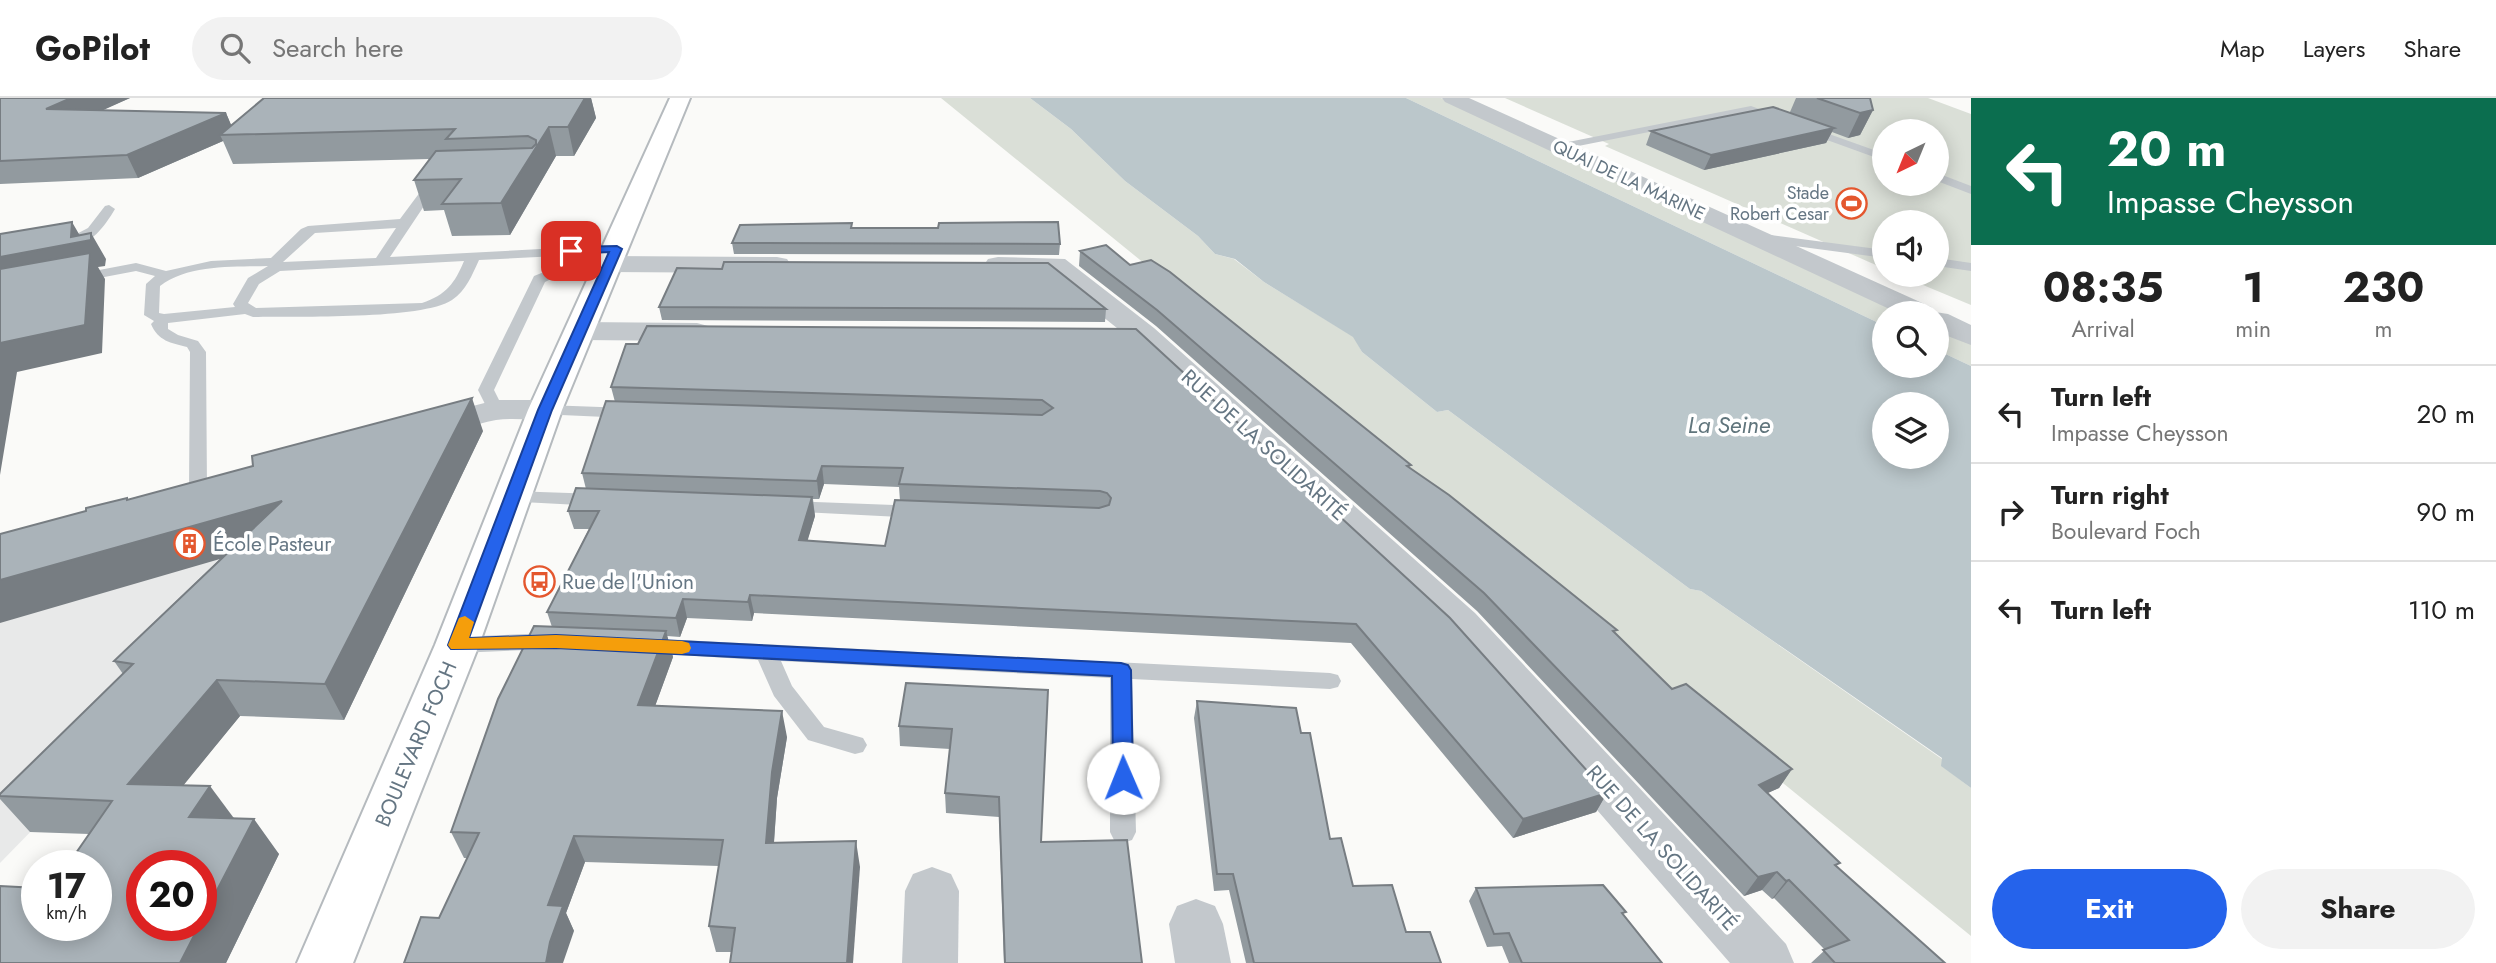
<!DOCTYPE html>
<meta charset="utf-8">
<style>
:root{--surface:#fff;--page:#f2f2f2;--text:#222;--muted:#767676;--line:#e0e0e0;--accent:#2563eb}
body{margin:0;font-family:Jost,sans-serif;background:var(--page);color:var(--text);height:100vh;display:flex;flex-direction:column;font-size:26px;white-space:nowrap}
*{box-sizing:border-box;margin:0}
p{font-size:23px;color:var(--muted)}
.icon{flex:none;width:38px;height:38px;fill:none;stroke:currentColor;stroke-width:2;stroke-linecap:round;stroke-linejoin:round}
.map{position:relative;flex:1;overflow:hidden}
.drawer{display:flex;flex-direction:column;background:var(--surface);width:525px}
.drawer>*{flex:none}
.top-card{background:#0b6e4f;color:#fff;overflow:hidden}
.needle{width:46px;rotate:223deg}
.buttons{position:absolute;left:1872px;top:21px;display:grid;gap:14px}
.buttons a{display:grid;place-items:center;width:77px;height:77px;border-radius:50%;background:var(--surface);box-shadow:0 4px 18px #0003;font-size:35px}
.speed{position:absolute;left:21px;top:752px;display:flex;gap:14px;font-size:35px;font-weight:700;text-align:center}
.speed>*{display:grid;place-content:center;width:91px;height:91px;border-radius:50%;background:var(--surface);box-shadow:0 4px 18px #0003;line-height:1}
.speed small{font-size:18px;font-weight:400}
.speed .limit{border:10px solid #d22;background:#fff;color:#111}
.pin{position:absolute;display:grid;place-items:center;width:60px;height:60px;color:#fff;margin:-30px;border-radius:14px;box-shadow:0 4px 10px #0006}
.me{position:absolute;width:77px;margin:-38px;rotate:359deg;stroke-linejoin:round;filter:drop-shadow(0 0 5px #0008)}
.turn{display:flex;align-items:center;gap:24px;height:147px;padding:0 21px;font-size:32px}
.turn .icon{width:91px;height:91px;stroke-width:2.5}
.turn b{display:block;font-size:49px;line-height:60px}
.eta{display:flex;justify-content:space-evenly;align-items:center;height:119px;text-align:center}
.eta b{font-size:42px;font-weight:700;line-height:49px}
.button{display:flex;gap:14px;margin-top:auto;padding:14px 21px}
.button a{flex:1;height:80px;border-radius:42px;background:var(--accent);color:#fff;font-size:28px;font-weight:700;line-height:80px;text-align:center}
.button a+a{background:var(--page);color:var(--text)}
ul{padding:0;list-style:none}
li{display:flex;align-items:center;gap:21px;height:98px;padding:0 21px;border-top:2px solid var(--line)}
li div{flex:1}
li b{display:block;font-size:26px}
li em{font-style:normal}
header{display:flex;align-items:center;gap:42px;box-sizing:border-box;height:98px;padding:0 35px;background:var(--surface);border-bottom:2px solid var(--line)}
header strong{font-size:33px}
nav{display:flex;gap:38px;margin-inline-start:auto;font-size:24px}
.search{width:490px;height:63px;background:var(--page);display:flex;align-items:center;gap:18px;box-sizing:border-box;padding:0 24px;border-radius:38px;color:var(--muted);font-size:26px}
main{display:flex;flex:1;min-height:0}
.map>svg:first-child{display:block}
.built{fill:#e8e9e9}
.green{fill:#dadfd7;fill-rule:evenodd}
.water{fill:#bbc7cb;fill-rule:evenodd}
.lines{fill:none;stroke-linecap:round;stroke-linejoin:round}
.primary-casing{stroke:#b5babe;stroke-width:4}
.service{fill:#c3c8cc;fill-rule:evenodd}
.minor{fill:#c3c8cc;fill-rule:evenodd}
.tertiary{fill:#c3c8cc;fill-rule:evenodd}
.primary{fill:#fff;fill-rule:evenodd}
.wall{fill:#929a9f;fill-rule:evenodd}
.shaded-wall{fill:#777d82}
.building{fill:#aab3b9;stroke:#777d82;stroke-width:2}
.route{fill:#2563eb;stroke:#184099;stroke-width:2}
.slow{fill:#f59e0b}
.labels{text-anchor:middle;stroke-width:7;stroke-linejoin:round;paint-order:stroke}
.far-street-label{font-size:18px;fill:#657683;stroke:#fff}
.far-poi-label{font-size:18px;fill:#657683;stroke:#fff;text-anchor:end}
.street-label{font-size:21px;fill:#657683;stroke:#fff}
.poi-label{font-size:21px;fill:#657683;stroke:#fff;text-anchor:start}
.water-label{font-size:23px;font-style:italic;fill:#60757c;stroke:#fff}
</style>
<header>
<strong>GoPilot</strong>
<div class="search"><svg class="icon" aria-label="search" viewBox="0 0 24 24"><circle cx="10" cy="10" r="6"/><path d="M15 15l6 6"/></svg>Search here</div>
<nav><a>Map</a><a>Layers</a><a>Share</a></nav>
</header>
<main>
<div class="map">
<svg width="1971" height="865" viewBox="0 0 1971 865">
<rect width="100%" height="100%" fill="#fafaf8"/>
<polygon class="built" points="271,403 88,675 0,765 0,478"/>
<g class="green">
<polygon points="941,0 1030,0 1071,31 1125,83 1198,138 1215,156 1234,161 1264,184 1354,239 1362,254 1437,314 1448,312 1690,491 1701,493 1942,661 1942,668 1971,690 1971,838"/>
<polygon points="1406,0 1441,0 1905,215 1885,215 1885,228"/>
<path d="M1505,0H1928L1971,16V207L1899,177H1937V124H1885V171L1605,48L1609,46ZM1885,33H1937V86H1885Z"/>
<polygon points="1937,230 1971,245 1971,268 1937,252"/>
</g>
<path class="water" d="M1030,0H1406L1885,228V268H1937V252L1971,268V690L1941,668L1942,660L1701,493L1690,491L1448,312L1437,314L1362,254L1353,239L1264,184L1235,161L1215,156L1198,138L1125,83L1071,31ZM1885,306H1937V359H1885Z"/>
<g class="lines">
<defs>
<polygon id="primary" points="670,0 690,0 562,312 479,547 353,865 297,865 435,547 528,312"/>
</defs>
<use href="#primary" class="primary-casing"/>
<g class="service">
<polygon points="1751,8 1885,56 1885,63 1750,14 1558,52 1552,49 1558,46"/>
<polygon points="1937,75 1971,88 1971,96 1937,83"/>
<path d="M436,77L442,81L390,159L616,147L623,151L616,155L479,162C472,177 466,193 452,202C422,222 295,218 253,219L245,216L168,225V231L178,237L198,243L206,254L207,392L198,398L191,396L189,392L190,254L187,249C171,245 158,243 151,226L154,223L144,217L146,186L155,178L136,173L78,184L71,180L73,177L136,165L166,173L211,163L271,160L301,131L308,128L400,121L432,78ZM396,130L376,160L283,164L315,135ZM464,163C455,185 446,197 422,205L256,210L248,205L259,186L280,173ZM268,168L248,180L233,206L235,209L164,216L159,215L160,188C189,166 233,169 268,168Z"/>
<path d="M109,107L115,111C105,128 89,151 65,148V142L88,130L105,108Z"/>
<polygon points="1755,135 1885,152 1885,160 1750,142 1750,136"/>
<polygon points="1937,160 1971,165 1971,173 1937,168"/>
<polygon points="609,162 616,166 614,169 557,178 545,184 494,292 504,312 502,316 490,316 478,292 534,178 554,170"/>
<polygon points="545,307 628,310 636,315 628,320 539,316 537,312"/>
<polygon points="511,393 598,396 607,402 598,408 504,403 502,399 504,395"/>
<polygon points="789,403 920,408 929,414 920,420 782,413 780,409"/>
<polygon points="550,535 558,538 561,543 558,548 550,551 457,555 449,553 446,547 449,541 457,539"/>
<polygon points="643,540 1330,575 1338,577 1341,583 1338,589 1330,591 1132,581 1136,734 1132,742 1123,745 1114,742 1110,734 1110,580 781,563 792,588 824,629 863,640 867,647 863,654 855,656 808,642 774,598 758,562 635,554 632,548 635,542"/>
</g>
<g class="minor">
<polygon points="609,158 777,159 787,161 791,167 787,173 777,175 609,174 599,172 595,166 599,160"/>
<polygon points="998,159 1065,161 1154,230 1475,515 1786,846 1794,865 1730,865 1445,537 1132,242 1048,175 988,173 984,167 988,161"/>
<polygon points="580,224 697,225 708,228 712,234 708,240 697,243 580,242 569,239 565,233 569,227"/>
<path d="M496,302H545L557,305L562,312L557,319C537,324 516,319 496,322C469,326 442,344 415,337L410,330L415,323Z"/>
<polygon points="932,769 951,776 959,793 958,865 902,865 905,793 913,776"/>
<polygon points="1196,801 1215,808 1223,826 1231,865 1175,865 1169,826 1177,808"/>
</g>
<polygon class="tertiary" points="1442,0 1469,0 1931,209 1935,214 1948,216 1971,227 1971,247 1937,234 1937,215 1898,215 1445,4"/>
<use href="#primary" class="primary"/>
</g>
<g class="wall">
<polygon points="0,0 130,0 102,12 226,15 231,27 264,0 591,0 596,20 574,58 556,58 510,137 452,138 444,112 424,113 414,82 429,61 233,66 223,43 138,80 0,86"/>
<polygon points="1796,0 1870,0 1873,12 1860,37 1848,40 1832,34 1826,45 1704,72 1646,47 1651,33 1790,14"/>
<polygon points="852,130 1060,146 1059,157 734,156 732,145"/>
<polygon points="1080,153 1130,167 1410,371 1615,536 1672,591 1792,671 1779,690 1767,695 1837,769 1945,865 1811,865 1825,852 1774,800 1772,801 1762,792 1744,798 1477,513 1156,228 1079,168"/>
<polygon points="722,171 1106,211 1105,224 662,222 659,209"/>
<path d="M1136,231L1607,695L1596,714L1513,740L1351,545L754,515L752,523L687,520L680,539L667,538L673,559L655,608L787,639L777,700L774,745L860,769L731,854H716L709,828L719,768L585,764L566,815L574,833L439,820L467,760H464L451,734L552,529L547,514L589,431H574L568,413L586,391L582,375L615,304L611,289ZM824,386L899,389L900,403L885,448L807,443L815,418L813,401H819Z"/>
<polygon points="483,333 344,622 240,618 183,687 234,720 279,756 226,865 0,865 37,828 89,736 30,734 0,701 0,696 123,576 114,563 221,460 86,413 127,400 128,402"/>
<polygon points="1048,592 1041,744 1142,865 1004,865 999,719 946,715 945,695 950,651 900,648 899,628"/>
<polygon points="1197,603 1301,635 1330,741 1353,788 1441,865 1246,865 1229,792 1214,793 1194,620"/>
<polygon points="1476,790 1624,817 1662,865 1509,865 1502,848 1487,849 1469,803"/>
</g>
<g class="shaded-wall">
<polygon points="71,0 130,0 57,33 46,11"/>
<polygon points="585,0 591,0 596,20 574,58 568,29"/>
<polygon points="1873,12 1860,37 1848,40 1860,15"/>
<polygon points="226,15 235,36 220,37 223,43 138,80 127,57"/>
<polygon points="549,29 556,58 510,137 501,105"/>
<polygon points="1834,30 1826,45 1704,72 1711,57"/>
<polygon points="72,124 83,143 91,135 106,161 105,168 98,169 105,181 102,255 17,274 0,377 0,159 71,139"/>
<polygon points="472,300 483,333 344,622 325,586"/>
<polygon points="822,368 824,386 819,401 817,383"/>
<polygon points="812,399 815,418 802,461 799,442"/>
<polygon points="282,403 299,438 0,525 0,482"/>
<polygon points="750,497 754,515 752,523 748,504"/>
<polygon points="683,501 687,520 680,539 676,520"/>
<polygon points="666,533 673,559 646,633 638,607"/>
<polygon points="217,582 240,618 156,721 128,686"/>
<polygon points="782,613 787,639 777,700 772,771 766,745 772,674"/>
<polygon points="1792,671 1779,690 1746,705 1759,687"/>
<polygon points="210,688 236,723 189,719"/>
<polygon points="1607,695 1596,714 1513,740 1523,721"/>
<polygon points="254,721 279,756 226,865 180,865 199,828 201,828 201,823"/>
<polygon points="574,738 585,764 566,815 574,833 563,865 546,865 548,807"/>
<polygon points="856,743 860,769 853,865 847,865"/>
<polygon points="1777,774 1762,792 1744,798 1758,779"/>
<polygon points="1789,782 1774,800 1772,801 1786,783"/>
</g>
<g class="building">
<polygon points="0,0 71,0 46,11 226,15 127,57 0,63"/>
<polygon points="264,0 585,0 568,29 549,29 501,105 442,106 461,81 414,82 436,53 532,50 536,46 536,42 528,38 446,41 455,31 220,37"/>
<polygon points="1817,0 1870,0 1873,12 1860,15"/>
<polygon points="1773,9 1834,30 1711,57 1651,33"/>
<polygon points="72,124 71,139 91,135 91,142 0,159 0,136"/>
<polygon points="1058,124 1060,146 732,145 740,127 852,125 851,130 938,130 939,125"/>
<polygon points="1106,147 1130,167 1151,162 1170,174 1411,367 1407,368 1449,397 1617,532 1613,533 1672,591 1686,586 1792,671 1759,687 1840,765 1835,767 1945,865 1835,865 1823,852 1849,842 1789,782 1786,783 1777,774 1758,779 1484,495 1157,212 1080,153"/>
<polygon points="90,155 85,227 0,245 0,171"/>
<polygon points="724,164 1048,165 1106,211 659,209 677,170 722,171"/>
<polygon points="647,228 1136,231 1450,520 1607,695 1523,721 1356,526 750,497 748,504 683,501 676,520 547,514 599,413 568,413 576,390 812,399 799,442 885,448 895,402 1099,410 1109,407 1111,400 1107,395 1100,393 899,386 903,370 822,368 817,383 582,375 606,303 1042,317 1053,310 1042,302 611,289 626,246 638,246"/>
<polygon points="472,300 325,586 217,582 128,686 210,688 189,719 254,721 201,823 201,768 142,768 142,828 199,828 180,865 0,865 0,788 37,790 37,828 96,828 96,768 67,768 112,703 0,698 0,696 133,566 114,563 282,403 0,482 0,436 86,413 86,410 127,400 127,402 253,368 252,358"/>
<polygon points="534,528 666,533 638,607 782,613 772,674 766,745 856,743 847,865 730,865 735,830 709,828 723,742 574,738 548,807 563,808 550,844 546,865 404,865 421,819 439,820 479,735 451,734 498,601"/>
<polygon points="906,585 1048,592 1041,744 1127,742 1142,865 1005,865 999,699 945,695 952,631 899,628"/>
<polygon points="1197,603 1296,610 1301,635 1310,635 1330,741 1341,740 1353,788 1392,787 1406,834 1430,834 1441,865 1254,865 1233,776 1217,776"/>
<polygon points="1603,787 1626,814 1622,815 1662,865 1522,865 1509,835 1494,836 1476,790"/>
</g>
<polygon class="route" points="617,148 622,151 552,312 469,540 556,537 1121,565 1128,567 1131,572 1133,680 1130,686 1123,688 1116,686 1113,680 1112,578 556,550 451,551 448,547 538,312 609,154 571,156 565,153 571,149"/>
<polygon class="slow" points="465,518 474,524 469,540 556,537 682,543 689,545 691,550 689,554 682,556 556,550 451,551 448,547 459,520"/>
<defs>
<symbol id="stadium-ring" viewBox="-11 -11 22 22"><circle r="9.5" fill="#fff" stroke="#e4572e" stroke-width="1.5"/><path d="M0-5a6.5 5 0 1 0 0 10a6.5 5 0 1 0 0-10ZM-3.5-1.8h7v3.6h-7Z" fill="#e4572e"/></symbol>
<symbol id="building-ring" viewBox="-11 -11 22 22"><circle r="9.5" fill="#fff" stroke="#e4572e" stroke-width="1.5"/><path d="M-4-6H4V6H1V3H-1V6H-4ZM-2.5-4.3h1.7v1.8h-1.7ZM.8-4.3h1.7v1.8H.8ZM-2.5-1h1.7V.8h-1.7ZM.8-1h1.7V.8H.8Z" fill="#e4572e"/></symbol>
<symbol id="bus-ring" viewBox="-11 -11 22 22"><circle r="9.5" fill="#fff" stroke="#e4572e" stroke-width="1.5"/><path d="M-5-6H5V4H4V6H2V4H-2V6H-4V4H-5ZM-3.5-4V0h7V-4ZM-3.5 1.2v1.5H-2V1.2ZM2 1.2v1.5H3.5V1.2Z" fill="#e4572e"/></symbol>
</defs>
<g fill-rule="evenodd">
<use href="#stadium-ring" x="1834" y="88" width="35" height="35"/>
<use href="#building-ring" x="172" y="428" width="35" height="35"/>
<use href="#bus-ring" x="522" y="466" width="35" height="35"/>
</g>
<g class="labels">
<g class="far-street-label">
<text transform="translate(1629 82) rotate(25)" y="6">QUAI DE LA MARINE</text>
</g>
<g class="far-poi-label">
<text x="1829" y="101">Stade<tspan x="1829" dy="21">Robert Cesar</tspan></text>
</g>
<g class="street-label">
<text transform="translate(1264 347) rotate(42)" y="7">RUE DE LA SOLIDARITÉ</text>
<text transform="translate(416 646) rotate(-67)" y="7">BOULEVARD FOCH</text>
<text transform="translate(1662 750) rotate(48)" y="7">RUE DE LA SOLIDARITÉ</text>
</g>
<g class="poi-label">
<text x="213" y="453">École Pasteur</text>
<text x="562" y="491">Rue de l'Union</text>
</g>
<g class="water-label">
<text x="1729" y="335">La Seine</text>
</g>
</g>
</svg>
<div class="buttons">
<a><svg class="needle" viewBox="-14 -14 28 28"><path d="M0-13l5 13h-10z" fill="#e53935"/><path d="M0 13l5-13h-10z" fill="#767676"/></svg></a>
<a><svg class="icon" aria-label="sound" viewBox="0 0 24 24"><path d="M4 9h4l5-4v14l-5-4H4zM17 9q2 3 0 6"/></svg></a>
<a><svg class="icon" aria-label="search" viewBox="0 0 24 24"><circle cx="10" cy="10" r="6"/><path d="M15 15l6 6"/></svg></a>
<a><svg class="icon" aria-label="layers" viewBox="0 0 24 24"><path d="M12 4l9 5-9 5-9-5zM3 14l9 5 9-5"/></svg></a>
</div>
<div class="speed"><div>17<small>km/h</small></div><div class="limit">20</div></div>
<div class="pin" style="left:571px;top:153px;background:#d93025"><svg class="icon" aria-label="arrive" viewBox="0 0 24 24"><path d="M6 21V4h12l-3 4 3 4H6"/></svg></div>
<svg class="me" style="left:1123px;top:680px" viewBox="-20 -20 40 40"><circle r="19" fill="#fff"/><path d="M0-13L10 11 0 6-10 11z" fill="#2563eb"/></svg>
</div>
<section class="drawer">
<div class="top-card">
<div class="turn"><svg class="icon" aria-label="left" viewBox="0 0 24 24"><path d="M17 20v-9H6M10 6l-5 5 5 5"/></svg><div><b>20 m</b>Impasse Cheysson</div></div>
</div>
<div class="eta">
<div><b>08:35</b><p>Arrival</p></div>
<div><b>1</b><p>min</p></div>
<div><b>230</b><p>m</p></div>
</div>
<ul>
<li><svg class="icon" aria-label="left" viewBox="0 0 24 24"><path d="M17 20v-9H6M10 6l-5 5 5 5"/></svg><div><b>Turn left</b><p>Impasse Cheysson</p></div><em>20 m</em></li>
<li><svg class="icon" aria-label="right" viewBox="0 0 24 24"><path d="M7 20v-9h11M14 6l5 5-5 5"/></svg><div><b>Turn right</b><p>Boulevard Foch</p></div><em>90 m</em></li>
<li><svg class="icon" aria-label="left" viewBox="0 0 24 24"><path d="M17 20v-9H6M10 6l-5 5 5 5"/></svg><div><b>Turn left</b></div><em>110 m</em></li>
</ul>
<div class="button"><a>Exit</a><a>Share</a></div>
</section>
</main>
